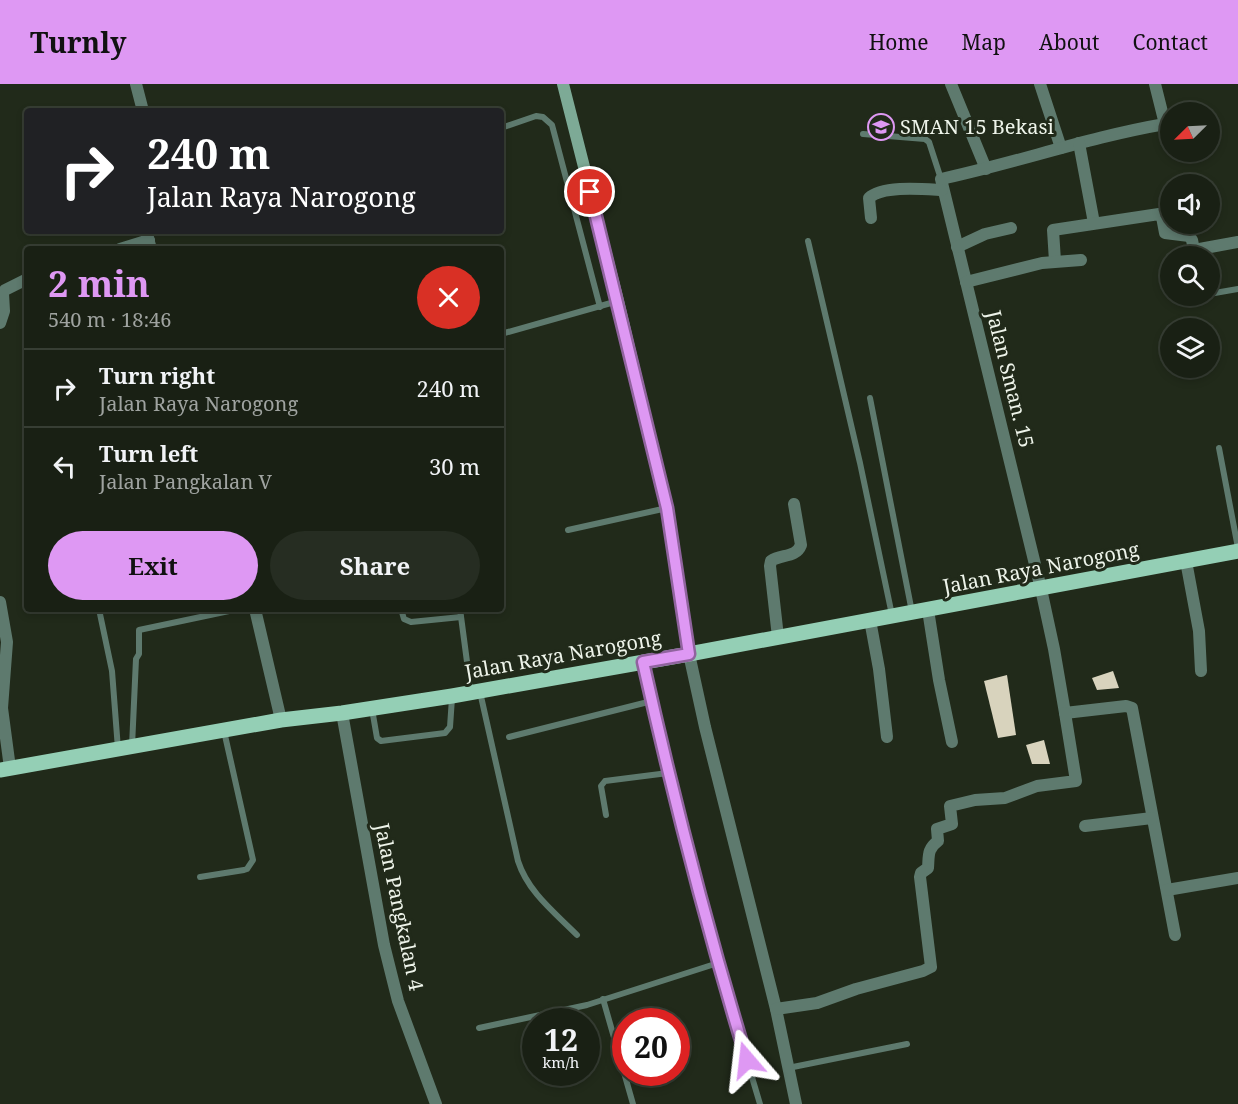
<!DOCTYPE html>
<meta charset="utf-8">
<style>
:root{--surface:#192014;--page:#262d22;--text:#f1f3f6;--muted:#9fa3a0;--line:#373e34;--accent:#de98f3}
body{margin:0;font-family:"Noto Serif",serif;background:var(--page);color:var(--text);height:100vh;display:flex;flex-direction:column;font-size:22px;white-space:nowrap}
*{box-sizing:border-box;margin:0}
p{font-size:20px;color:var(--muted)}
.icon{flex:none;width:33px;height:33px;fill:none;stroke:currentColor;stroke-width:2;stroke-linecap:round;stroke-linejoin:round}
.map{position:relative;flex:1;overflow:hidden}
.sheet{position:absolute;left:24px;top:162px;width:480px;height:366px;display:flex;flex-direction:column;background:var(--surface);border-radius:6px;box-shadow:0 3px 9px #0003,0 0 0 2px var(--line)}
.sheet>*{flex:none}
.top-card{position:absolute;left:24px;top:24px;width:480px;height:126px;border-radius:6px;box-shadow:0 3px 9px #0003,0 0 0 2px var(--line);background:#202124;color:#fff;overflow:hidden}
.needle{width:39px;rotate:246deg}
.fabs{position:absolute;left:1160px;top:18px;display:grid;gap:12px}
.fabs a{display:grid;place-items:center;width:60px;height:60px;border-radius:50%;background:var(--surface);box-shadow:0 3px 9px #0003,0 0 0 2px var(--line);font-size:30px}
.speed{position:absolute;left:522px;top:924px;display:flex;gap:12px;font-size:30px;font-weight:700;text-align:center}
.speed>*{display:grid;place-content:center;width:78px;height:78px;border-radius:50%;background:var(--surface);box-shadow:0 3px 9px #0003,0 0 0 2px var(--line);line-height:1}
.speed small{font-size:15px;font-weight:400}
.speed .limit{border:9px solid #d22;background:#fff;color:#111}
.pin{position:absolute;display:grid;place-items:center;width:51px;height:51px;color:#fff;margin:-26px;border:3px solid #fff;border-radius:50%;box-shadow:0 2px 6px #0007}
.me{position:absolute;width:66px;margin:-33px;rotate:343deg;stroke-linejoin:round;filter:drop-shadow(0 0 4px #0008)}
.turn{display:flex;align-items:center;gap:21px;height:126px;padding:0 24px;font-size:27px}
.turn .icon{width:78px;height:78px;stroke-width:2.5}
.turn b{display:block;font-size:42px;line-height:51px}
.round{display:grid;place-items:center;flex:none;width:63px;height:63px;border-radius:32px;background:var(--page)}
.head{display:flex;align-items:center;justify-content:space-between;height:102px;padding:0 24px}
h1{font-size:36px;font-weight:700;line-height:45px;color:var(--accent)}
.button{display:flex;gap:12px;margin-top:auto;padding:12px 24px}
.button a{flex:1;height:69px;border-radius:36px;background:var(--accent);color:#111;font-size:24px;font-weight:700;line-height:69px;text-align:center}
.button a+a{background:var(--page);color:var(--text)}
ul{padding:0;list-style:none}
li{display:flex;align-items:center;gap:18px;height:78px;padding:0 24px;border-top:2px solid var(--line)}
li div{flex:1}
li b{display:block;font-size:22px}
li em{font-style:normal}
header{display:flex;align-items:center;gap:36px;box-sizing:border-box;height:84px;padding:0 30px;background:var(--accent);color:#111}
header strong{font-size:28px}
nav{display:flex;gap:33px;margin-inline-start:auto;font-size:21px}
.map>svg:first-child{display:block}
.building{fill:#d8d3bd}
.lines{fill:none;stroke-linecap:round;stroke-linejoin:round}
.lane{stroke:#5e7a6e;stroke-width:6}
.street{stroke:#5e7a6e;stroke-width:12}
.secondary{stroke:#7daa96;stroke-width:12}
.primary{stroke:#94cfb5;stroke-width:15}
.route-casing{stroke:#90639e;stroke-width:15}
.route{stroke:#de98f3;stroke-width:10}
.labels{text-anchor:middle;stroke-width:6;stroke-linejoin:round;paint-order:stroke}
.poi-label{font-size:20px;fill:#eef4ea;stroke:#212a1a;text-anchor:start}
.street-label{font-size:20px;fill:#eef4ea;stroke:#212a1a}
</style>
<header>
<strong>Turnly</strong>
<nav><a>Home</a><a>Map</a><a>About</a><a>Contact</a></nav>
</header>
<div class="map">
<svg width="1238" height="1020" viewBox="0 0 1238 1020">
<rect width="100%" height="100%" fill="#212a1a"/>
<g class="building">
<polygon points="1113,587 1119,604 1097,606 1092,594"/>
<polygon points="1007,591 1016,651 998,654 984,597"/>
<polygon points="1044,656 1050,680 1032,680 1026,661"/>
</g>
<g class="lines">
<g class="lane">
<polyline points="501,44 536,32 543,33 552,41 600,223"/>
<polyline points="863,50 925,55 929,58 941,95"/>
<polyline points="808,157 860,379 892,531"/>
<polyline points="1209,210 1238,205"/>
<polyline points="1195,212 1201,212"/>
<polyline points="501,250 618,217"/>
<polyline points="870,314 912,528"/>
<polyline points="1219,364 1238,464"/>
<polyline points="568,446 667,424"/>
<polyline points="401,525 404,535 411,538 461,533"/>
<polyline points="460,525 471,608"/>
<polyline points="100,530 112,587 118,665"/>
<polyline points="643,578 668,689 718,879 760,1020"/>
<path d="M480,608L518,777C528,808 554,828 577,851"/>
<polyline points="372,625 377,654 381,657 445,649 450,643 452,614"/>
<polyline points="509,653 652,617"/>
<polyline points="132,662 136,575 139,570 139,546 229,527"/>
<polyline points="606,731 601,702 605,697 668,689"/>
<polyline points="200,793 244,786 247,785 253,776 224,647"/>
<polyline points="603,915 633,1020"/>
<polyline points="479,944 587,921 718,879"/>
<polyline points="788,984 907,960"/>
</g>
<g class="street">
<polyline points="136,0 143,27"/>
<polyline points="951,0 986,85"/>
<polyline points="1040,0 1061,64"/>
<path d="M1155,0L1165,40C1089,53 1016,79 941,95L1041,505L1054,565L1065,629L1126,622L1132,624L1175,851"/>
<polyline points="1079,59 1094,139"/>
<path d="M871,134L869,114C882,101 924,105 942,106"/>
<polyline points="146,147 151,165"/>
<polyline points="957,163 985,150 1011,144"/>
<polyline points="120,165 149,156"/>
<polyline points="1055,177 1053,146 1159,130 1162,133 1165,149 1189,152 1192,156 1194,166 1238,158"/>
<polyline points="966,198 1042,179 1081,176"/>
<polyline points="0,239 4,227 3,209 5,206 27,195"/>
<polyline points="1186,477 1199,547 1201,587"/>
<polyline points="0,518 7,558 2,624 10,684"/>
<polyline points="255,525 281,636"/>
<polyline points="928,526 939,596 952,658"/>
<polyline points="870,536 879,585 887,653"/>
<path d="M778,553L770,482L771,477C781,470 796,474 801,461L794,420"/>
<polyline points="689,570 705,643 776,925 796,1020"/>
<polyline points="342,629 384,861 398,917 436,1020"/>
<polyline points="1085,742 1152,734"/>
<polyline points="1167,806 1238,794"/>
<path d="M776,925L817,919L856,905L923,887L931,883L920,793L921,789L928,784C929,772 927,765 938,757L937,745L952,740L950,722L975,716L1005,714L1037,702L1076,697L1065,629"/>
</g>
<polyline class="secondary" points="563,0 618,217 667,424 689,570"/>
<polyline class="primary" points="0,686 281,636 342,629 452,612 689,570 1238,467"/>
</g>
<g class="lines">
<defs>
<path id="route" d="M590,108L667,424L689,570L643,578C673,712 707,845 747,976"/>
</defs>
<use href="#route" class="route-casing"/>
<use href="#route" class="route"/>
</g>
<defs>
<symbol id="school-ring" viewBox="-11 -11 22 22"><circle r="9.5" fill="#212a1a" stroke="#de98f3" stroke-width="1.5"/><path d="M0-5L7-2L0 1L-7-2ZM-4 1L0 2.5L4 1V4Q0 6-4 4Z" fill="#de98f3"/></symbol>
</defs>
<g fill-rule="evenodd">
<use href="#school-ring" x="866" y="28" width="30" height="30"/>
</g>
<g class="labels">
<g class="poi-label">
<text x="900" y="50">SMAN 15 Bekasi</text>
</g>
<g class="street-label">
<text transform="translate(1010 295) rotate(76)" y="7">Jalan Sman. 15</text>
<text transform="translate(1041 484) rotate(-11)" y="7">Jalan Raya Narogong</text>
<text transform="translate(563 571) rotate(-10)" y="7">Jalan Raya Narogong</text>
<text transform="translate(399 823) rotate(78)" y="7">Jalan Pangkalan 4</text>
</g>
</g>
</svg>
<div class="fabs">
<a><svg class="needle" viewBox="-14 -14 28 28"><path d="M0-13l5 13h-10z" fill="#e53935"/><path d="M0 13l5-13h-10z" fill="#9fa3a0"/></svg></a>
<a><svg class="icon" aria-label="sound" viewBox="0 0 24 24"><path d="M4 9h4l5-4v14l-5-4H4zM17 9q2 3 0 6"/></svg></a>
<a><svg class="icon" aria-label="search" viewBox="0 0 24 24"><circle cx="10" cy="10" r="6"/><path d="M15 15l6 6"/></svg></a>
<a><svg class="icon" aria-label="layers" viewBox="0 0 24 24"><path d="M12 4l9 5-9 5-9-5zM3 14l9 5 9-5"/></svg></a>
</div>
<div class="speed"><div>12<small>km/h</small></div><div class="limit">20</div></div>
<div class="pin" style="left:590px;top:108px;background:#d93025"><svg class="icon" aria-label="arrive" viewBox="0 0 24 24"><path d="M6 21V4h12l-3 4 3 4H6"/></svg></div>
<svg class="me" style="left:747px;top:976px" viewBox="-20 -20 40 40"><path d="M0-17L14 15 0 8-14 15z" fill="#de98f3" stroke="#fff" stroke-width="4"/></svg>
<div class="top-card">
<div class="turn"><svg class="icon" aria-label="right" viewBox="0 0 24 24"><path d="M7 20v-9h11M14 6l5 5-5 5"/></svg><div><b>240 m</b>Jalan Raya Narogong</div></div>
</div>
<section class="sheet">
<div class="head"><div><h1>2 min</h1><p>540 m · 18:46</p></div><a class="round" style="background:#d93025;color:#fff"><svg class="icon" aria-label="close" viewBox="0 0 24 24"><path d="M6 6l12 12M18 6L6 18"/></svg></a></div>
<ul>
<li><svg class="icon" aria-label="right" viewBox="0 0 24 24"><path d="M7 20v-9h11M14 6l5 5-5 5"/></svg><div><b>Turn right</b><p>Jalan Raya Narogong</p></div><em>240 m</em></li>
<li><svg class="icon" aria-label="left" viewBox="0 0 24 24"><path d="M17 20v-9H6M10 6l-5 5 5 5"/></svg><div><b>Turn left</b><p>Jalan Pangkalan V</p></div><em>30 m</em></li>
</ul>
<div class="button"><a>Exit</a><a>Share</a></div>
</section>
</div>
